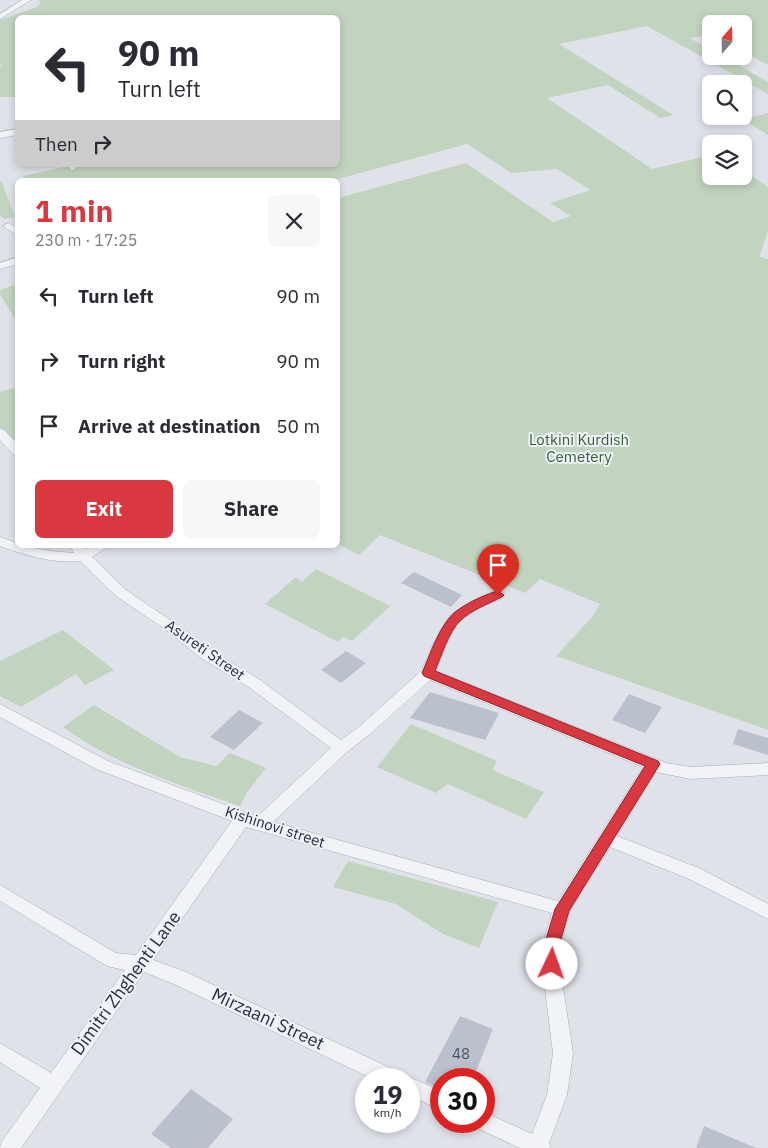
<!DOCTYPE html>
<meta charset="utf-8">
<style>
:root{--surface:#fff;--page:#f7f7f7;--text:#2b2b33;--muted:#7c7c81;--accent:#da3840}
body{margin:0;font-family:"IBM Plex Sans",sans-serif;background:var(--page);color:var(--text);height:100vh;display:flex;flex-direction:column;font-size:19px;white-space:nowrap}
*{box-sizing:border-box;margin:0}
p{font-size:16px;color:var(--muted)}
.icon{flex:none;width:28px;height:28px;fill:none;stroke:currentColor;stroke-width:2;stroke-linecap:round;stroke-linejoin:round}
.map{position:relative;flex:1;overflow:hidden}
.side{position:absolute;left:15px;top:178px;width:325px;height:370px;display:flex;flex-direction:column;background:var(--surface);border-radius:8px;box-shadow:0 2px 8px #0003}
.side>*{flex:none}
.guide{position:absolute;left:15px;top:15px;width:325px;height:152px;border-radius:8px;box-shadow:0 2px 8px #0003;background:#fff;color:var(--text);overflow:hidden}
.needle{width:32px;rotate:20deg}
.controls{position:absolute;left:702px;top:15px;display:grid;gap:10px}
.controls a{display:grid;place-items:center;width:50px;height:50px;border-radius:8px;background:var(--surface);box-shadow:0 2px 8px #0003;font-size:25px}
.speed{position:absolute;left:355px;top:1068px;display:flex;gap:10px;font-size:25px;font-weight:700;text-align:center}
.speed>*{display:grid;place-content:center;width:65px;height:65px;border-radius:50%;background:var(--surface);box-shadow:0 2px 8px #0003;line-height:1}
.speed small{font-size:12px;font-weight:400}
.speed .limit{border:8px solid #d22;background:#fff;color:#111}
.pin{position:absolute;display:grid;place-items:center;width:42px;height:42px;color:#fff;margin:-51px -21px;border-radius:50% 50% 50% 0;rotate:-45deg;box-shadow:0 0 5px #0007}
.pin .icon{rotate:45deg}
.me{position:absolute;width:55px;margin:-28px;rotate:3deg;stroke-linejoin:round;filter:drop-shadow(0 0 4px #0008)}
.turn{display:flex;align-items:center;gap:18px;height:105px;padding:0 20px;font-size:22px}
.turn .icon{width:65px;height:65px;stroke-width:2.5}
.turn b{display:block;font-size:35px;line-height:42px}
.then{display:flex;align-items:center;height:48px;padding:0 20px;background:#0003;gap:10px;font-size:19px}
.round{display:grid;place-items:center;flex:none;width:52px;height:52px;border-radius:8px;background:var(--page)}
.head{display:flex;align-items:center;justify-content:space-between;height:85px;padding:0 20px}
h1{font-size:30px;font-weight:800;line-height:38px;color:var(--accent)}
.primary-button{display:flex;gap:10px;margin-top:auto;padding:10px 20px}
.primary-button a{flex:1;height:58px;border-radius:8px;background:var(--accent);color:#fff;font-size:20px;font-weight:800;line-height:58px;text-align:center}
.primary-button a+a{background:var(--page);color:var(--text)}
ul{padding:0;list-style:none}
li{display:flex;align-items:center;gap:15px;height:65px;padding:0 20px}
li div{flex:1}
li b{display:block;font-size:19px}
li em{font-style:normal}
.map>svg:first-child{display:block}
.green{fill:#c2d4bf}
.building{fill:#bbc0cd}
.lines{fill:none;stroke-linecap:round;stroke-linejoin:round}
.street-casing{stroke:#a8acb7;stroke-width:1}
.street{fill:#f2f3f7;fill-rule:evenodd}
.route{fill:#da3840;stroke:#8e242a}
.labels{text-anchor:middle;stroke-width:4;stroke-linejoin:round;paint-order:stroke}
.park-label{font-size:15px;fill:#365f32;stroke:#eef1f7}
.street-label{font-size:15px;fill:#262e42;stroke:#eef1f7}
.near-number-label{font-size:15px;fill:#4b5265}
.near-street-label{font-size:18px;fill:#262e42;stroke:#eef1f7}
</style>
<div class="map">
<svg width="768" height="1148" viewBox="0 0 768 1148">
<rect width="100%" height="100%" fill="#dfe2e9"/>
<g class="green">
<polygon points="38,0 768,0 768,65 744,52 744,24 711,24 711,35 690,38 711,50 711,56 723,56 768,82 768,94 647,26 559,44 673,115 660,118 608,85 547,98 652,169 711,155 711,176 744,176 744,171 768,187 768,231 759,257 768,259 768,730 556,656 593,616 600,604 540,579 525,593 380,535 359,555 338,544 338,198 466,163 553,222 571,216 550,203 591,190 557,169 511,173 467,144 334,180 24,180 23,176 73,165 338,165 338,18 18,18 17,97 0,97 0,67 2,65 0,64 0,20 37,7 41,3"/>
<polygon points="768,113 768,135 742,119"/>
<polygon points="0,182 2,182 15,217 4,219 0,215"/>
<polygon points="17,284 18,284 17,323 0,294 0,290"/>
<polygon points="17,387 17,444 0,427 0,392"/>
<polygon points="316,569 390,606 352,641 343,637 338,642 265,604 296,577 302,582"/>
<polygon points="63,630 114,670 85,685 76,674 21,707 0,696 0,661"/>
<path d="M94,705L180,757L216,766L230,753L266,768L247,792L240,806C181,786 113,764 63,727Z"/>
<polygon points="411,724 497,761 492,770 544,792 526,819 448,784 436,793 377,767"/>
<polygon points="348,861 498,902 479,948 443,934 396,904 333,887"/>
</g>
<g class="building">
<polygon points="414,572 462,595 451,607 401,583"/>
<polygon points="346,651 366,663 341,683 321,670"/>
<polygon points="430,692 499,713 485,740 410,718"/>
<polygon points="629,694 662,707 645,733 612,720"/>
<polygon points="239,710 263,723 234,750 210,737"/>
<polygon points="738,729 768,738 768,755 733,744"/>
<polygon points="460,1016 493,1029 473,1079 441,1079 441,1089 425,1082"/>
<polygon points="191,1089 233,1119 208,1148 171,1148 151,1134"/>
<polygon points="704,1126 756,1148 696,1148"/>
</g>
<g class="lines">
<defs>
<g id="street">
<polygon points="22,0 31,0 0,19 0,14"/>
<polygon points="18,129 18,135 0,138 0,132"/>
<polygon points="69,165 79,165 73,170 70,169"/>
<polygon points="8,223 18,228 18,236 3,226"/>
<polygon points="18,257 18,264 0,269 0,263"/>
<polygon points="0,429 4,430 18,444 18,456 14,455 0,440"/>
<path d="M0,537L18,543V545L51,551L74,553L70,545H84L86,549L93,545H110L92,557L126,590L176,624L211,650L260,680L341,740L360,726L422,670L435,640L450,615L470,602L493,592H503L505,595L503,598C489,604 472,610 461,621C449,632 443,655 436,671L666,763L691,767L768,763V775L691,779L656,772L617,836L701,869L768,904V919L689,879L610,847L570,911L560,946L562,981L573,1053L567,1095L549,1143L551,1148H520L477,1128L474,1121H484V1112L532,1134L547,1095L553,1053L544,981L542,946L552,913L246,827L153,960L186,972L401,1073L404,1079H373L174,984L144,972L21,1148H0L2,1141L40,1088L0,1062V1043L51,1073L125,970L107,966L0,901V885L116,953L136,955L232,821L96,769L0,717V704L108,761L257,817L331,748L250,688L201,658L166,630L116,596L80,561C53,564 25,555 0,546ZM430,680L643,767L558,901L273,822L347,752L370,734Z"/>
<polygon points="409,1077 441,1091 441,1110 409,1095 409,1079 404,1079"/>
</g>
</defs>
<use href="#street" class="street-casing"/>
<use href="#street" class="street"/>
</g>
<path class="route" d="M498,591L504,595L502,597C488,604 471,610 460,621C449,631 441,657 435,671L658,761L660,764L569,911L559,946L560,964L557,968L552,970L547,968L545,964L544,946L555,909L645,766L424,676L422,673C430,655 437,632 450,617C458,607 485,594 498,591Z"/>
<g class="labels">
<g class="park-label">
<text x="579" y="445">Lotkini Kurdish<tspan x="579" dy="17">Cemetery</tspan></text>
</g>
<g class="street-label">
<text transform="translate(205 650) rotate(35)" y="5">Asureti Street</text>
<text transform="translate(275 827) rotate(18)" y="5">Kishinovi street</text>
</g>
<g class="near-number-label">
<text x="461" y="1059">48</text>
</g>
<g class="near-street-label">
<text transform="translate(126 983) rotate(-54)" y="6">Dimitri Zhghenti Lane</text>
<text transform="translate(268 1019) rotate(25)" y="6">Mirzaani Street</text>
</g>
</g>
</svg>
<div class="controls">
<a><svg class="needle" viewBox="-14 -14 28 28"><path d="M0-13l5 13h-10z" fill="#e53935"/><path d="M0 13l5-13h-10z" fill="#7c7c81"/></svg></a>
<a><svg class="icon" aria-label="search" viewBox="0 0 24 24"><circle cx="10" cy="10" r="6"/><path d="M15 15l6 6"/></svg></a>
<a><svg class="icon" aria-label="layers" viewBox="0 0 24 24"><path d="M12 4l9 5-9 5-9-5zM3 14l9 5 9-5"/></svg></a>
</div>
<div class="speed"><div>19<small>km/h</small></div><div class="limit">30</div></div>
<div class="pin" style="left:498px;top:595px;background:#d93025"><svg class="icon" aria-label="arrive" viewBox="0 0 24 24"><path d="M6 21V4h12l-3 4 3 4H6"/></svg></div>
<svg class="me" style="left:552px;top:964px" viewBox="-20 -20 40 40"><circle r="19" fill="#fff"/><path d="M0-13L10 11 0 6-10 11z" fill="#da3840"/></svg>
<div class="guide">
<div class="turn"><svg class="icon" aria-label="left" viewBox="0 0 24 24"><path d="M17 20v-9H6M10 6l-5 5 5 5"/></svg><div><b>90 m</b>Turn left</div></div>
<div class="then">Then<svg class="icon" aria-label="right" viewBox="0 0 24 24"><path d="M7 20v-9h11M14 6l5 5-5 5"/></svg></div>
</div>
<section class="side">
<div class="head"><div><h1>1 min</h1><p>230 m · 17:25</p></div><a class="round"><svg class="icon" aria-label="close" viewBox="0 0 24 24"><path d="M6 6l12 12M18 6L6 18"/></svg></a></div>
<ul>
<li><svg class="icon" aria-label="left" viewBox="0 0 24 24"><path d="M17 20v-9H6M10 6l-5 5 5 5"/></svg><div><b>Turn left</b></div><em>90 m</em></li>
<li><svg class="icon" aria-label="right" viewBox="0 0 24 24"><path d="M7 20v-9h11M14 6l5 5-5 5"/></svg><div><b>Turn right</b></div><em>90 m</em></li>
<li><svg class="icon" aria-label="arrive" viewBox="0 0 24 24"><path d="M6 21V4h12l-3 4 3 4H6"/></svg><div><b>Arrive at destination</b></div><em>50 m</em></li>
</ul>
<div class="primary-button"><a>Exit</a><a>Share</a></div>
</section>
</div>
